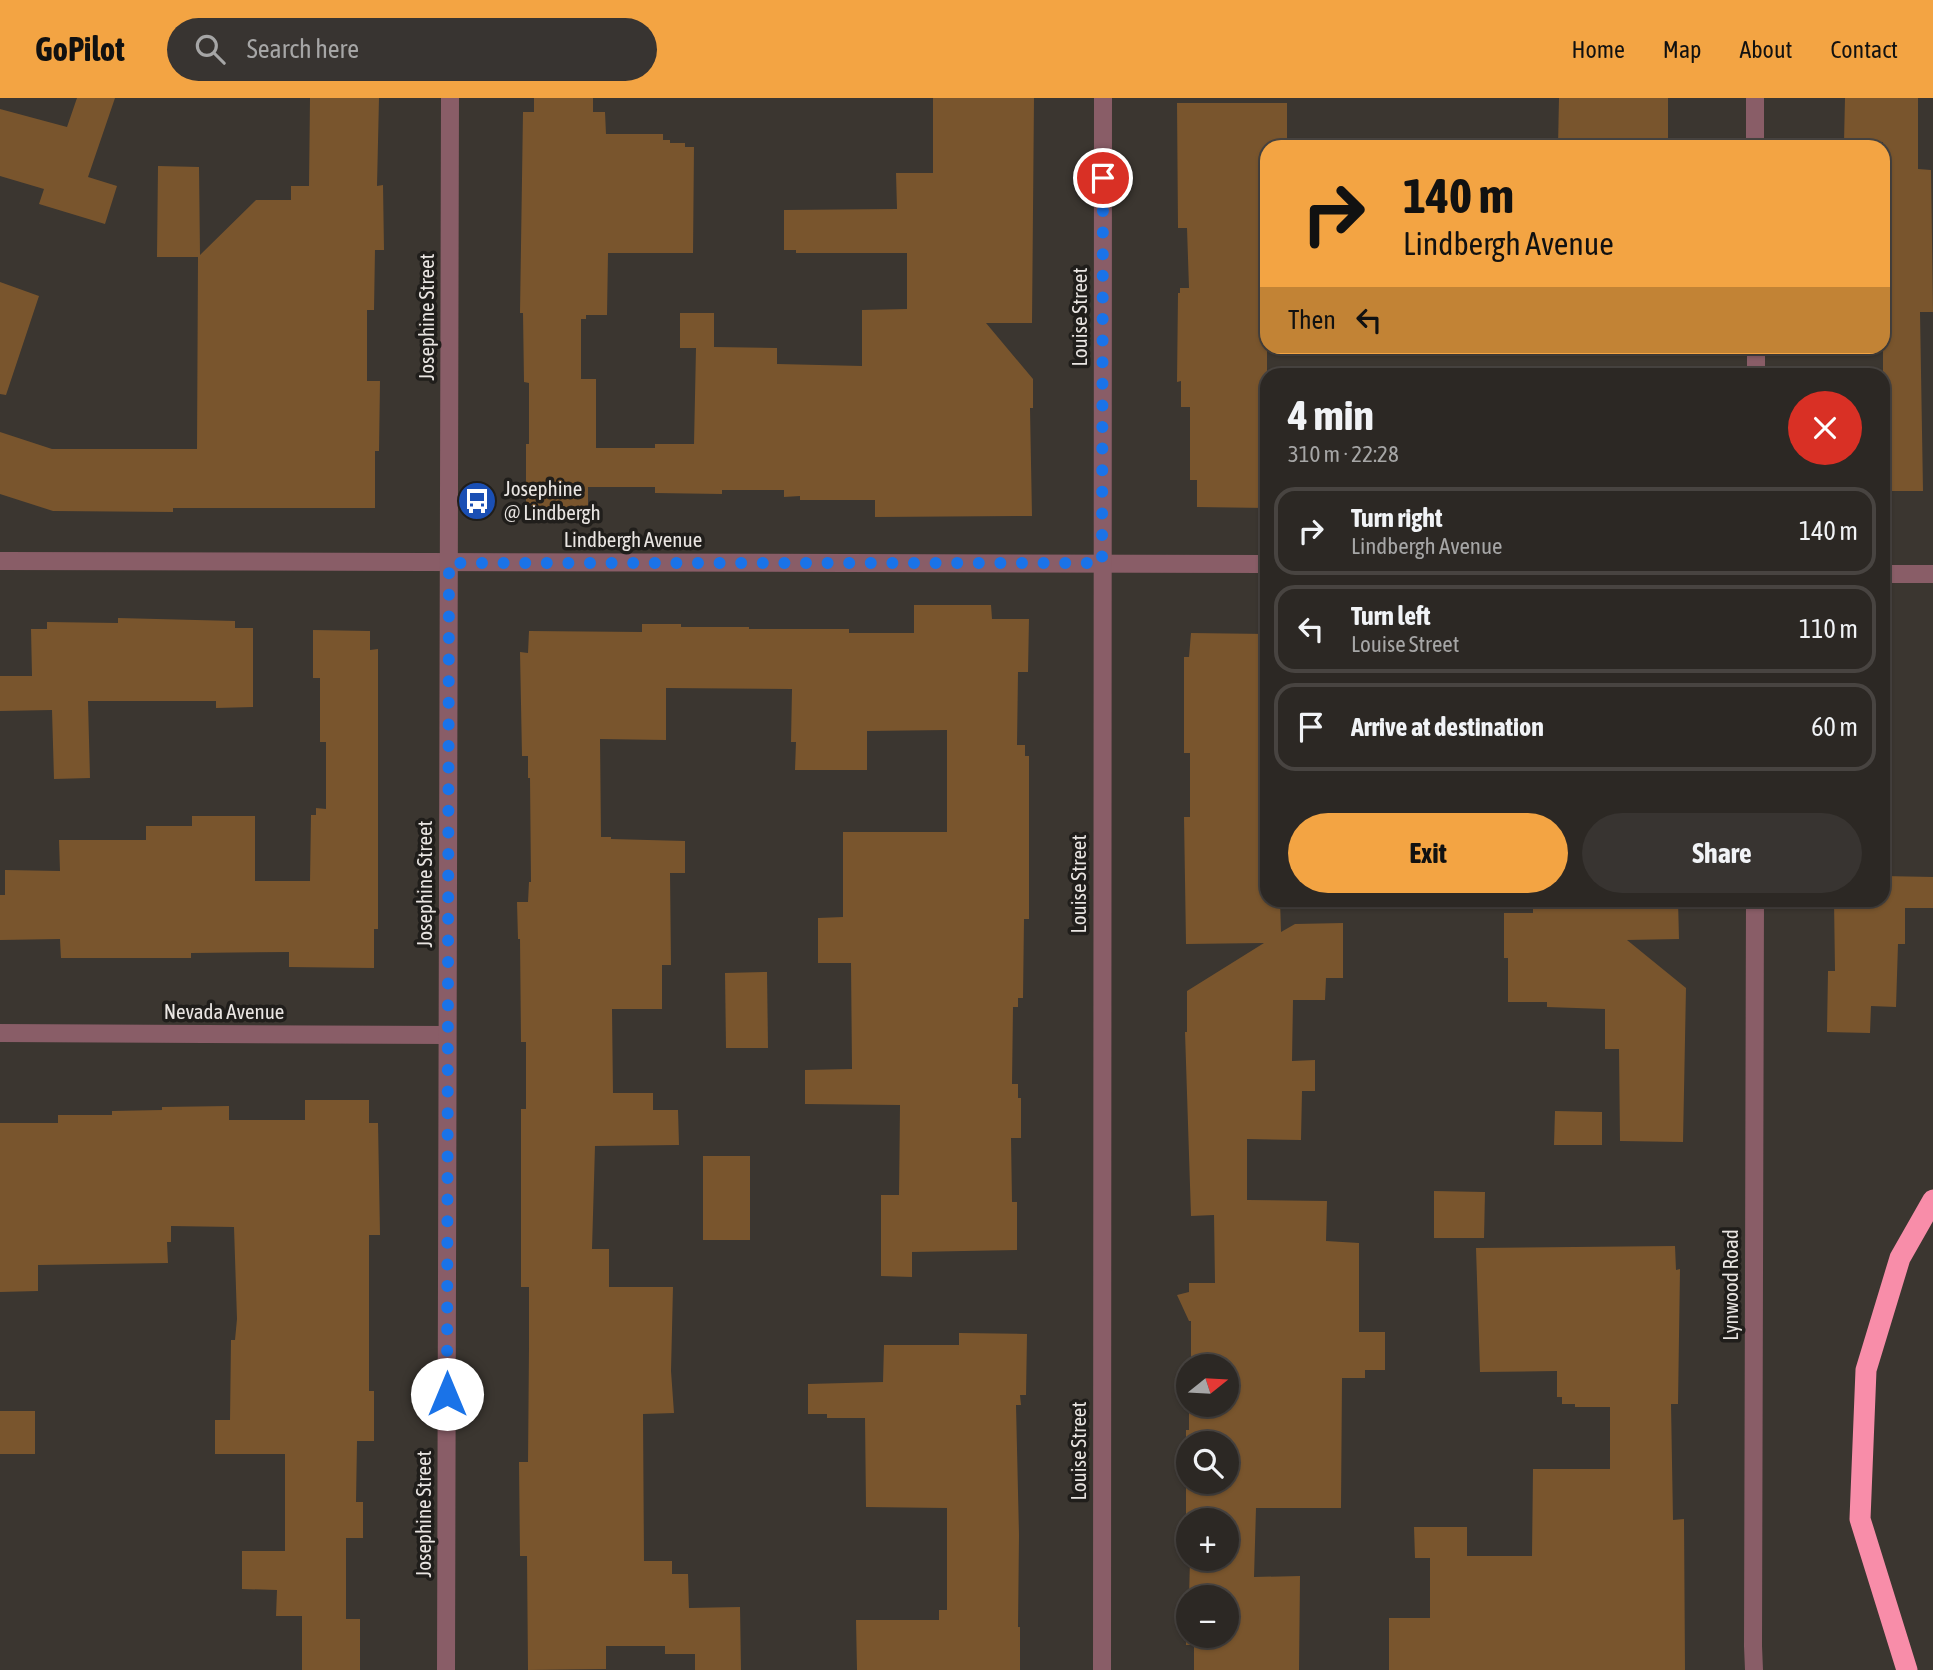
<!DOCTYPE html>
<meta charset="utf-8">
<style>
:root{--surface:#2c2824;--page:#383431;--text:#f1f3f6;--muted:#a6a6a6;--line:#484441;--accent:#f3a443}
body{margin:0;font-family:"Asap Condensed",sans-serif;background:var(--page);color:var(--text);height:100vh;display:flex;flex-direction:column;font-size:26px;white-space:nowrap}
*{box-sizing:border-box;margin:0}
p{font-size:23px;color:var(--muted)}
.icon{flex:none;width:38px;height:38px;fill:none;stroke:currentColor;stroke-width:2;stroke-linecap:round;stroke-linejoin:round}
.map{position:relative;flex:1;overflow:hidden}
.drawer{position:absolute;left:1260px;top:270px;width:630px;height:539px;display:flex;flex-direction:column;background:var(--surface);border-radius:21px;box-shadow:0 2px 5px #0004,0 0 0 2px var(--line)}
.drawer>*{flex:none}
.hud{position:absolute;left:1260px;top:42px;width:630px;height:214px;border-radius:21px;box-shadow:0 2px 5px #0004,0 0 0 2px var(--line);background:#f3a443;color:#111;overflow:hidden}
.needle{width:46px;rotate:72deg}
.fabs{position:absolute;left:1176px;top:1256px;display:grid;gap:14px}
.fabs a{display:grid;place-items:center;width:63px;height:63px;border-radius:50%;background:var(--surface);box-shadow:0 2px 5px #0004,0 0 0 2px var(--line);font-size:35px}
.pin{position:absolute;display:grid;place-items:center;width:60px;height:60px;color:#fff;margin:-30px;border:4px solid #fff;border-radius:50%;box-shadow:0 2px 7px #0007}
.me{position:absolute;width:77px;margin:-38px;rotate:0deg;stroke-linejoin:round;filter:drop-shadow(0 0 5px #0008)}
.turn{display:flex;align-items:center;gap:24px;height:147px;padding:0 28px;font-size:32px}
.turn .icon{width:91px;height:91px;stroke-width:2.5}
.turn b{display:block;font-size:49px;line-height:60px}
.then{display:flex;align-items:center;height:66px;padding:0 28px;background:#0003;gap:14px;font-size:26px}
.round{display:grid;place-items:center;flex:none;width:74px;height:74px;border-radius:37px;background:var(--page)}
.summary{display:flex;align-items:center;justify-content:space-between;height:119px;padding:0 28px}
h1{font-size:42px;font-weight:700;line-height:52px}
.button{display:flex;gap:14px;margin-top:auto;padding:14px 28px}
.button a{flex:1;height:80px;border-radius:42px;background:var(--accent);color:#111;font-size:28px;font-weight:700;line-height:80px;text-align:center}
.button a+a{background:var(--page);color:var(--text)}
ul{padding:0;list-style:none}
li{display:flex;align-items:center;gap:21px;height:88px;margin:0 14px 10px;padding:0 14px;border:4px solid var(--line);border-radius:21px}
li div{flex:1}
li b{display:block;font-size:26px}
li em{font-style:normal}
header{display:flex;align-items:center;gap:42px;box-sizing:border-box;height:98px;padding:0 35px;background:var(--accent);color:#111}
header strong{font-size:33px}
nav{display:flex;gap:38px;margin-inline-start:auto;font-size:24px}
.search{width:490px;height:63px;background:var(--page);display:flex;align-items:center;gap:18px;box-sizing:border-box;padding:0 24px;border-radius:38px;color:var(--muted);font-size:26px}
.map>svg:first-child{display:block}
.building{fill:#79552d;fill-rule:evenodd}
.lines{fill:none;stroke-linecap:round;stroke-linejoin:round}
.minor{stroke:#895d67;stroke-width:18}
.motorway{stroke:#f88da9;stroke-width:21}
.route{stroke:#1a73e8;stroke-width:12;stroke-dasharray:0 21.6}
.labels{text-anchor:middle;stroke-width:7;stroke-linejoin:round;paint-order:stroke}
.street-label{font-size:21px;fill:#e9e5e2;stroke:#201e1b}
.poi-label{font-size:21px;fill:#e9e5e2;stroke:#201e1b;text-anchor:start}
</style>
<header>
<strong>GoPilot</strong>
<div class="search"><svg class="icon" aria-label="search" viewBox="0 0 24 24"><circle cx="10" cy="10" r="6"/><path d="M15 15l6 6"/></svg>Search here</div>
<nav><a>Home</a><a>Map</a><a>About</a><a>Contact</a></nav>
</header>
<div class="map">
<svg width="1933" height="1572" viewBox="0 0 1933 1572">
<rect width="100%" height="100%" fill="#3b3630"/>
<g class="building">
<polygon points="77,0 115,0 88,79 117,88 105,126 39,106 44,91 0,78 0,11 67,29"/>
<polygon points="310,0 379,0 377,88 383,87 384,152 375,152 374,212 367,212 367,283 380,283 379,353 375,353 375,410 173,410 173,414 53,413 0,396 0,334 52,351 197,351 198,159 157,159 158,68 199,69 200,157 256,102 291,102 291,88 309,88"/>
<polygon points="534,0 593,0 593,14 605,14 606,36 663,36 663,42 670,42 670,45 685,45 685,49 694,49 693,155 608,155 607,217 586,217 586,221 581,221 581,281 596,281 596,350 655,350 655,346 694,346 696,250 680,250 680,215 714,215 714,249 777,250 777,266 862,268 862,212 907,211 907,155 796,155 796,152 784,152 784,112 897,111 896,75 933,75 933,0 1034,0 1032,225 986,225 1033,281 1033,310 1030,310 1032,418 875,419 875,402 800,402 800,398 784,399 784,392 722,392 722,396 655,395 655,389 588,389 588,410 526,409 526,346 529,346 529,285 524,284 523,215 520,215 523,14 534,14"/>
<polygon points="1559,0 1668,0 1668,49 1558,49"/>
<polygon points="1845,0 1918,0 1918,71 1931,72 1933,214 1920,214 1923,393 1883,393 1883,44 1844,44"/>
<polygon points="1177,5 1287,5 1287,49 1267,49 1267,410 1197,409 1197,382 1190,382 1190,309 1181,309 1181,283 1177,284 1178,195 1180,195 1180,190 1189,190 1187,130 1178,130"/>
<polygon points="0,184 39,198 6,297 0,296"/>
<polygon points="914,507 991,507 992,521 1029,521 1028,574 1018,574 1017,647 1025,647 1025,658 1029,658 1029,821 1024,821 1023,900 1018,900 1018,909 1013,909 1012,986 1018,986 1018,1000 1021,1000 1021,1040 1011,1040 1012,1104 1017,1104 1017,1152 912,1154 912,1179 881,1178 881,1097 899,1097 900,1007 805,1006 805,972 852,971 851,865 818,865 818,820 843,819 843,734 947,734 947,632 867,633 867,672 795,672 796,644 791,644 792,591 666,590 666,642 600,641 601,739 611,739 611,741 685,743 685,775 670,775 671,867 662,867 662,911 612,911 613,995 653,995 653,1012 678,1012 679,1047 595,1048 592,1151 609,1151 609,1189 673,1189 671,1273 674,1315 643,1316 644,1463 672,1463 672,1476 688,1476 689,1510 740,1509 741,1572 695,1572 695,1556 665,1556 665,1548 606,1548 606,1571 528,1572 527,1458 520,1458 519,1364 528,1364 529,1250 529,1189 521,1189 521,1011 526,1011 526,944 521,944 520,841 518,841 517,804 528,804 529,784 531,784 530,680 528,680 528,658 522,658 520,554 528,555 529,533 642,534 642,526 681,526 681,529 749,529 749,531 849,531 849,535 914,535"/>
<polygon points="118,520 235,523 235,530 253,530 253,609 216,610 216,603 88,603 90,680 54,681 52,612 0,613 0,578 32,578 31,531 47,531 47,524 118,525"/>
<polygon points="313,532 370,533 370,552 378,551 378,831 374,831 374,870 289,869 289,854 191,855 191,860 61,860 60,841 0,842 0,797 5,797 5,772 60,773 59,742 146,742 146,728 192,728 192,718 255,718 255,783 310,783 311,717 316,717 316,710 326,711 326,644 320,644 320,580 313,580"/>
<path d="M1191,535L1267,536V802H1280L1281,834L1295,826L1343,825V880H1326L1325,902H1293L1292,963L1315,962V993H1302L1301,1042L1247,1041V1102L1327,1103L1326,1143L1359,1145V1234H1385V1272H1365V1280H1342L1341,1410H1256L1254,1479L1300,1478L1299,1572H1194V1547H1186V1513H1188V1538H1227V1500H1189L1190,1461H1227V1423H1188V1441H1186V1332H1189V1307H1227V1269H1191V1223H1189L1177,1197L1189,1194V1185H1215L1214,1117L1191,1118L1185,934H1187V893L1264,845L1186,846L1184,719H1190V655H1184V559H1189ZM1188,1346H1227V1384H1188Z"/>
<polygon points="1883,778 1933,779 1933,810 1905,810 1905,846 1898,846 1896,909 1871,908 1870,935 1827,934 1828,873 1835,873 1834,802 1883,802"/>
<polygon points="1533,802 1678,802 1679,841 1627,842 1686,890 1683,1044 1620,1043 1619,951 1605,951 1605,911 1547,909 1547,904 1508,904 1508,860 1504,860 1504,815 1533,815"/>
<polygon points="767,874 768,950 726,950 725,875"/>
<polygon points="305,1002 369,1002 369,1025 378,1025 380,1137 369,1137 369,1293 374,1293 374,1343 357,1343 356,1404 363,1404 363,1440 346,1440 346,1521 360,1521 360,1572 302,1572 302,1518 276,1518 277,1492 242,1491 242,1453 285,1453 285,1356 215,1356 215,1322 230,1322 231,1242 235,1242 237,1221 234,1129 171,1128 171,1144 167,1144 168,1165 38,1167 38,1193 0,1194 0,1025 58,1025 58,1017 112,1017 112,1013 162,1012 162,1009 229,1008 229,1022 305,1022"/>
<polygon points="1555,1013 1602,1014 1602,1047 1554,1047"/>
<rect x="703" y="1058" width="47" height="84"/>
<polygon points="1434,1093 1485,1094 1484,1140 1434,1140"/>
<polygon points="1675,1148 1676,1172 1680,1171 1678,1306 1671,1306 1673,1422 1684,1421 1685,1572 1389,1572 1389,1520 1430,1520 1430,1460 1415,1460 1414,1429 1467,1429 1467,1458 1532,1458 1533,1371 1610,1371 1610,1309 1575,1309 1575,1306 1562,1306 1562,1299 1557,1299 1557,1273 1480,1274 1476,1150"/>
<polygon points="959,1235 1027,1236 1026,1297 1020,1297 1021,1307 1016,1307 1019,1437 1018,1529 1020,1529 1020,1572 857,1572 856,1522 939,1522 939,1512 947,1512 947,1410 866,1409 865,1320 827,1320 827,1316 808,1316 808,1286 883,1284 884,1247 959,1247"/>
<rect x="0" y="1313" width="35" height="43"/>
</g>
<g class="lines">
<g class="minor">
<polyline points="1755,0 1755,49"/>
<polyline points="1756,248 1756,276"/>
<polyline points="0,463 1267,466"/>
<polyline points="1883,476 1933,476"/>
<polyline points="0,935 447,937"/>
<polyline points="446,1572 450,0"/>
<polyline points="1102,1572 1103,0"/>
<polyline points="1754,1572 1753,1548 1755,802"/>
</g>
<polyline class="motorway" points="1907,1572 1860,1421 1866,1272 1900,1160 1933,1102"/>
</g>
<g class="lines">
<polyline class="route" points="447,1296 449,465 1102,465 1103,80"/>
</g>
<defs>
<symbol id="bus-disc" viewBox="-11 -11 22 22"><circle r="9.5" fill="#1a4fb4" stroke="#201e1b"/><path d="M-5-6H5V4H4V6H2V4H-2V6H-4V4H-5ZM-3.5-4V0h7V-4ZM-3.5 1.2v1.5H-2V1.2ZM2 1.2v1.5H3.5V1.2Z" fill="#fff"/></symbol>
</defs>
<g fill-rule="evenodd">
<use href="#bus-disc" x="455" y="381" width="44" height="44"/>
</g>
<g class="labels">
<g class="street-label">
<text transform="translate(427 219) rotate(-90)" y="7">Josephine Street</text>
<text transform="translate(1080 219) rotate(-90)" y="7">Louise Street</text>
<text x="633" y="449">Lindbergh Avenue</text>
<text transform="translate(425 786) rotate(-90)" y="7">Josephine Street</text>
<text transform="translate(1079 786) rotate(-90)" y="7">Louise Street</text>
<text x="224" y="921">Nevada Avenue</text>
<text transform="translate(1731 1187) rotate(-90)" y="7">Lynwood Road</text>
<text transform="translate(1079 1353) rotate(-90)" y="7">Louise Street</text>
<text transform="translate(424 1416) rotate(-90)" y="7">Josephine Street</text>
</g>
<g class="poi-label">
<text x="504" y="398">Josephine<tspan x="504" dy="24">@ Lindbergh</tspan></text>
</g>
</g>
</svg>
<div class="fabs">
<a><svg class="needle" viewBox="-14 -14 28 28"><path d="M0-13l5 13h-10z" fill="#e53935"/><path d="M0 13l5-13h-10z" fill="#a6a6a6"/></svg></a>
<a><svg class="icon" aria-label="search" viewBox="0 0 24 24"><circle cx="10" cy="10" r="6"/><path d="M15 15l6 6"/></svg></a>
<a>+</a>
<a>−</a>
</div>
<div class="pin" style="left:1103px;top:80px;background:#d93025"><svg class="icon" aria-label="arrive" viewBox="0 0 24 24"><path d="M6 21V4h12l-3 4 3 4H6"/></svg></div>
<svg class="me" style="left:447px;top:1296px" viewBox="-20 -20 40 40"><circle r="19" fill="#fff"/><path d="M0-13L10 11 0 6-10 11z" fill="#1a73e8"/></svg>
<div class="hud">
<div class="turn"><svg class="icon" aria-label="right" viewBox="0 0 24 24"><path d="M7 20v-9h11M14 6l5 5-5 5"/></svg><div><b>140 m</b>Lindbergh Avenue</div></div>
<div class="then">Then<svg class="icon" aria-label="left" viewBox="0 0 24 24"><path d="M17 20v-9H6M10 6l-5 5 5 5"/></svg></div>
</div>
<section class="drawer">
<div class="summary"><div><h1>4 min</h1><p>310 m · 22:28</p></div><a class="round" style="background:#d93025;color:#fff"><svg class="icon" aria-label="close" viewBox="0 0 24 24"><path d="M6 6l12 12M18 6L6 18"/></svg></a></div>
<ul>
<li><svg class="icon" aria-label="right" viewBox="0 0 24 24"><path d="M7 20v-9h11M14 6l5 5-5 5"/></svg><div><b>Turn right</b><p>Lindbergh Avenue</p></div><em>140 m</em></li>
<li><svg class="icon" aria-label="left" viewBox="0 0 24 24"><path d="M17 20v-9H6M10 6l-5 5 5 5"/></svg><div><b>Turn left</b><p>Louise Street</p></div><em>110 m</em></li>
<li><svg class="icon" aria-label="arrive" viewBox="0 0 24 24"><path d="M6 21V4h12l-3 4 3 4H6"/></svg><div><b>Arrive at destination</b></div><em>60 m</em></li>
</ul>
<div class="button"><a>Exit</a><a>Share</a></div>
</section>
</div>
